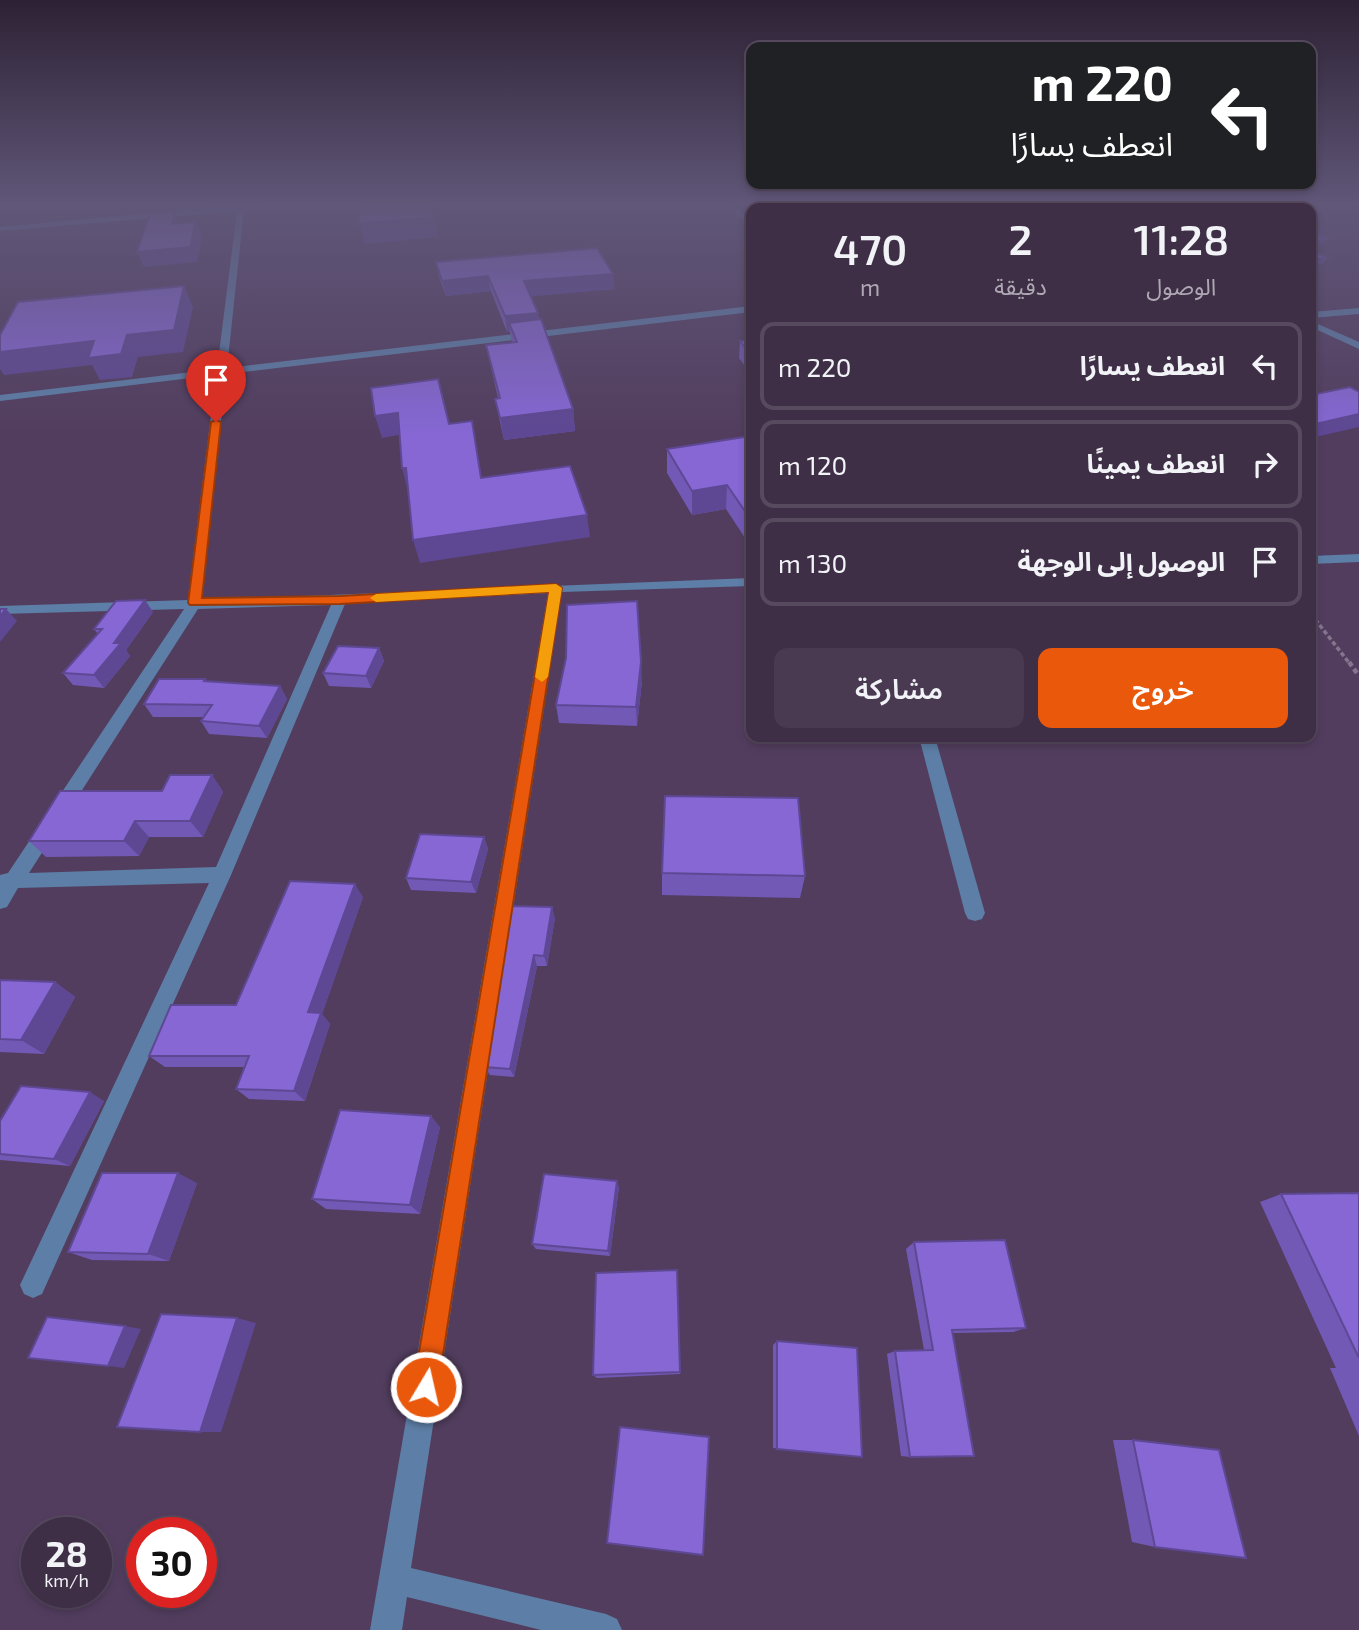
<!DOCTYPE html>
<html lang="ar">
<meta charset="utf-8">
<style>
:root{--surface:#3e2e46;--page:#493a51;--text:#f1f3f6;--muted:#ada8b3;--line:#574a5f;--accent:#ea580c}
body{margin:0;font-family:"Exo 2","Noto Sans Arabic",sans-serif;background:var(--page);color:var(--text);direction:rtl;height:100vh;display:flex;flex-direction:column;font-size:26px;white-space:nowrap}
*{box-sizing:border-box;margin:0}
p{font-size:23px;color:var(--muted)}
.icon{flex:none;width:38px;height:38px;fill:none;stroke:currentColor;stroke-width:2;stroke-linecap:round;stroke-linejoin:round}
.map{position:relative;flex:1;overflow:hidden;direction:ltr}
.sheet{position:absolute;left:746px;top:203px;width:570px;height:539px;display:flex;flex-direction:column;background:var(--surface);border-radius:14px;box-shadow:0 4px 10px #0003,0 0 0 2px var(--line);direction:rtl}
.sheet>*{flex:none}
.guide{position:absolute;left:746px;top:42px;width:570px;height:147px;border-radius:14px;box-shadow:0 4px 10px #0003,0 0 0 2px var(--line);direction:rtl;background:#202124;color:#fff;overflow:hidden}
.speed{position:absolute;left:21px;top:1517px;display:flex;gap:14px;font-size:35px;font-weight:700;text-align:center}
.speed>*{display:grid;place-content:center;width:91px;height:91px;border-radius:50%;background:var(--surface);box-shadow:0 4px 10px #0003,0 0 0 2px var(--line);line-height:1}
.speed small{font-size:18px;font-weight:400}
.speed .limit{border:10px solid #d22;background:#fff;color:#111}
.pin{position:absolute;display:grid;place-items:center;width:60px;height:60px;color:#fff;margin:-72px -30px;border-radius:50% 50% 50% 0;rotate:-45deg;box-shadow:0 0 7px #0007}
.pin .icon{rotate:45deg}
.me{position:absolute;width:77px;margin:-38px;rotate:9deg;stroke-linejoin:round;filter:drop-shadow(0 0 5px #0008)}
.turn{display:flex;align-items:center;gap:24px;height:147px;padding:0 28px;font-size:32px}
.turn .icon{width:91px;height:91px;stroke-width:2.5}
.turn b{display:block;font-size:49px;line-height:60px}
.eta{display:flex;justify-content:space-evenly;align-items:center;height:119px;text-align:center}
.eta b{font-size:42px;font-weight:600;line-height:49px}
.button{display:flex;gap:14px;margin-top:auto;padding:14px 28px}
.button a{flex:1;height:80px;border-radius:14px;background:var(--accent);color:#fff;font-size:28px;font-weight:600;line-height:80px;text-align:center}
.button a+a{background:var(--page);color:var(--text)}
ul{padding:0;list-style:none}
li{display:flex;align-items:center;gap:21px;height:88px;margin:0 14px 10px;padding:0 14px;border:4px solid var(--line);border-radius:14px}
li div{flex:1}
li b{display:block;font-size:26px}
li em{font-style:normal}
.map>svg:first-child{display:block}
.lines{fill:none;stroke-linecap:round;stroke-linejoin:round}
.path-far1{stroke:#85748e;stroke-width:3.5;stroke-dasharray:4.5 2.5;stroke-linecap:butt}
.path{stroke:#85748e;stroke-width:4.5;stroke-dasharray:5 3.5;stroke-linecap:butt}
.street{fill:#5d7ea6;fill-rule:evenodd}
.wall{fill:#7359b6}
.shaded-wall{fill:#5e4894}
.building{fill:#8667d4;stroke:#5e4894;stroke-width:2}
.route{fill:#ea580c;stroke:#983908;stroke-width:2}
.slow{fill:#f59e0b}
</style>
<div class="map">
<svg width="1359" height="1630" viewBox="0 0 1359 1630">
<rect width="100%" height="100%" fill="#523d5e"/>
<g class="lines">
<polyline class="path-far1" points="1311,614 1350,664"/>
<polyline class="path" points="1349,662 1359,676"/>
<g class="street">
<path d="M279,205L244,210L227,368L751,306V312L226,374L202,600L751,578V586L562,592L411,1568L606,1614L617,1619L622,1630H541L407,1597L402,1630H370L548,593L345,604L231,875L42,1294L33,1298L24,1294L20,1285L209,883L18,888L7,907L0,909V875L8,873L184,609L0,614V606L188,600L216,375L0,401V395L217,369L237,211L0,231V227L237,205ZM331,605L216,867L29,873L198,609Z"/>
<polygon points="727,205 734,205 751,221 751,227"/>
<polygon points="1359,308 1359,314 1311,318 1311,312"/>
<polygon points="1311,321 1359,342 1359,349 1311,327"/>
<polygon points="1359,554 1359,562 1311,564 1311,556"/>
<polygon points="919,737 935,737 985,913 982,919 975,921 968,919 965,913"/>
</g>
</g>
<g class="wall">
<polygon points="436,262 613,274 614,289 531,296 573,409 575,431 504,440 495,399 498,398 486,345 512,343 510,332 507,332 491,291 446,296 439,277"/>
<polygon points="751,340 751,374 739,358 740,341"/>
<polygon points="751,436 751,547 726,509 692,515 667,473 667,449"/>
<polygon points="153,612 126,650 130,656 104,688 73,685 63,673 98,634 94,629"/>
<polygon points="379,648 384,661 371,688 329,686 323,673"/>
<polygon points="205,679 206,681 280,686 287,699 267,738 209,734 201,721 204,717 153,717 144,704"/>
<polygon points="642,681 637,726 559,723 556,705"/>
<polygon points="212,775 223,792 203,837 149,837 139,856 46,857 29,841 162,791"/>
<polygon points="484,837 488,849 476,893 411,890 406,878"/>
<polygon points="662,873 805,876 800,898 662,895"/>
<polygon points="363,897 322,1014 330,1024 305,1101 249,1099 236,1089 244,1067 165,1067 149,1056 236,1005"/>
<polygon points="511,906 555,918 547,966 537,966 514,1077 490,1075 485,1067"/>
<polygon points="0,980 55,982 75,997 44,1054 0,1052"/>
<polygon points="104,1101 70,1166 0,1160 0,1121"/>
<polygon points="440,1127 420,1214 326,1209 312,1199"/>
<polygon points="197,1183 169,1261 92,1260 68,1252"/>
<polygon points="619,1187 610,1256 536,1249 532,1244"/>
<polygon points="1359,1193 1359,1436 1330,1368 1336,1368 1260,1202 1281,1194"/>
<polygon points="914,1242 1026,1328 1013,1332 952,1333 910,1457 901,1456 887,1354 895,1351 924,1350 906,1249"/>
<polygon points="677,1270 680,1374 597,1378 593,1375"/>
<polygon points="777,1341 862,1457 773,1448 773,1345"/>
<polygon points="1113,1440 1133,1440 1155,1547 1132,1542"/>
</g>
<g class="shaded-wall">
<polygon points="175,211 181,226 172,224"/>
<polygon points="434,217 438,237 365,244 360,224"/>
<polygon points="196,222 202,236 197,262 144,267 137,252"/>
<polygon points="1325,236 1323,240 1326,239 1322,245 1311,247 1311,242 1320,237"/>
<polygon points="1327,258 1323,264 1311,265 1311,259"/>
<polygon points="613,274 614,289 526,297 524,281"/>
<polygon points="488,276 491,291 446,296 442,281"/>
<polygon points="184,286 193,307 183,352 138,357 132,377 100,380 92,365 4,375 0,369 0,352 94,341 127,335"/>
<polygon points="538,313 540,328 509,323 510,332 507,332 505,316"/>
<polygon points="573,409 575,431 504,440 500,418"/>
<polygon points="398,413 404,434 382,438 375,416"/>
<polygon points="1359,414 1359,427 1311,438 1311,425"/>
<polygon points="402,468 406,468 408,491"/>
<polygon points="727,485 726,509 692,515 692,491"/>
<polygon points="587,515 590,537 420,563 413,540"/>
<polygon points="145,600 153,612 126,650 130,656 104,688 94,675 114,643"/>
<polygon points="6,609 17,621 0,642 0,616"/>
<polygon points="379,648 384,661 371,688 366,676"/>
<polygon points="641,662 642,681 637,726 636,707"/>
<polygon points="280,686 287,699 267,738 259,726"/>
<polygon points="212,775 223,792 203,837 190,821"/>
<polygon points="135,821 149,837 139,856 124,841"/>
<polygon points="484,837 488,849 476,893 471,882"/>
<polygon points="355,884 363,897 322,1014 330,1024 305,1101 294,1091 308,1012"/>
<polygon points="552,907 555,918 547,966 544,956"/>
<polygon points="534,955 537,966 514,1077 510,1069"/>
<polygon points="55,982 75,997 44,1054 21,1040"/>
<polygon points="90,1092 104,1101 70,1166 54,1159"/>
<polygon points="431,1116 440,1127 420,1214 410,1205"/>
<polygon points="178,1173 197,1183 169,1261 148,1254"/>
<polygon points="617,1181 619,1187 610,1256 608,1251"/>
<polygon points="237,1318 256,1323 221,1432 200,1432"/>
<polygon points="125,1326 141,1329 124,1368 108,1366"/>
</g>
<g class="building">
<polygon points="358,205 431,205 434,217 360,224"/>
<polygon points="175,211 172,224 196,222 190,247 137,252 150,214"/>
<polygon points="1311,226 1322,231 1313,232 1325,236 1320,237 1326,239 1311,242"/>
<polygon points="597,248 613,274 524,281 538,313 505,316 488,276 442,281 436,262"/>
<polygon points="1311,250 1327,258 1311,259"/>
<polygon points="184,286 174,330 127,335 121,354 88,358 94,341 0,352 0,335 18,302"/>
<polygon points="541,319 573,409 500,418 495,399 500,398 486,345 517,342 509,323"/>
<polygon points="751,340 751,355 740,341"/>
<polygon points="438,379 449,424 472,421 481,478 570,466 587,515 413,540 406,468 402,468 398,413 375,416 371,388"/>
<polygon points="1350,387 1359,392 1359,414 1311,425 1311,395"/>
<polygon points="751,436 751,520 727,485 692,491 667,449"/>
<polygon points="145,600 114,643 121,643 94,675 63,673 102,629 94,629 116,601"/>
<polygon points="637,601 641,662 636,707 556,705 566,658 567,605"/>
<polygon points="0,609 6,609 0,616"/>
<polygon points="338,646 379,648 366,676 323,673"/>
<polygon points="159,679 205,679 204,681 280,686 259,726 201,721 212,705 144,704"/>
<polygon points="170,775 212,775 190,821 135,821 124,841 29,841 60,791 162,791"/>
<polygon points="665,796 798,798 805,876 662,873"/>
<polygon points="420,834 484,837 471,882 406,878"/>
<polygon points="290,881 355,884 308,1012 321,1013 294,1091 236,1089 249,1056 149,1056 171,1005 236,1005"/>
<polygon points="511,906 552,907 544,956 534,955 510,1069 485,1067"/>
<polygon points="0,980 55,982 21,1040 0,1039"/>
<polygon points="21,1086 90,1092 54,1159 0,1154 0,1121"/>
<polygon points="340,1110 431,1116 410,1205 312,1199"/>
<polygon points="102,1173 178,1173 148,1254 68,1252"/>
<polygon points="544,1174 617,1181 608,1251 532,1244"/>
<polygon points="1359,1193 1359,1358 1281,1194"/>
<polygon points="1005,1240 1026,1328 952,1330 974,1456 910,1457 895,1351 933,1350 914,1242"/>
<polygon points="677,1270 680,1372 593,1375 596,1273"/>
<polygon points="161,1314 237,1318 200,1432 117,1427"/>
<polygon points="47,1317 125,1326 108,1366 28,1358"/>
<polygon points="777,1341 857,1348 862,1457 777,1449"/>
<polygon points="620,1427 709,1437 703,1555 607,1543"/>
<polygon points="1133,1440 1219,1450 1246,1558 1155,1547"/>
</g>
<linearGradient id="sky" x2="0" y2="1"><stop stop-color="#2d2234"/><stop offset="0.47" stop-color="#605779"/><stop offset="1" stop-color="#605779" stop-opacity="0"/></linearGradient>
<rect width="1359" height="434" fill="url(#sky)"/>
<polygon class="route" points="216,420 221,422 202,598 340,596 556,584 562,588 438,1387 434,1395 426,1399 417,1395 413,1387 549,592 340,604 190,605 188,603 211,422"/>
<polygon class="slow" points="556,584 562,588 548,677 542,682 535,677 549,592 376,602 370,598 376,594"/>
</svg>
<div class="speed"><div>28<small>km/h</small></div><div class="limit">30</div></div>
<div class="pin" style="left:216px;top:422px;background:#d93025"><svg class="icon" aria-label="arrive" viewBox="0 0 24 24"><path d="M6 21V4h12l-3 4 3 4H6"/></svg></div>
<svg class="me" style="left:426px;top:1387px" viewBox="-20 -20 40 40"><circle r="17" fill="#ea580c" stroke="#fff" stroke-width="3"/><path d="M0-11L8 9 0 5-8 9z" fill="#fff"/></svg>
<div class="guide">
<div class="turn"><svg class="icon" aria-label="left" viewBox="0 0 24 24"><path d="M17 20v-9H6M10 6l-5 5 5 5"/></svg><div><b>220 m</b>انعطف يسارًا</div></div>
</div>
<section class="sheet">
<div class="eta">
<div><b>11:28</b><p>الوصول</p></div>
<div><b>2</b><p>دقيقة</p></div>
<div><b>470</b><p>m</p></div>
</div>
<ul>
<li><svg class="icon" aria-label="left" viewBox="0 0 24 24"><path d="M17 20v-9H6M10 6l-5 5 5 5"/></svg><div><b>انعطف يسارًا</b></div><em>220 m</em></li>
<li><svg class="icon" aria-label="right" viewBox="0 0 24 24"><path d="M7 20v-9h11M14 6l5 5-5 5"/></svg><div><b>انعطف يمينًا</b></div><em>120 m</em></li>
<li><svg class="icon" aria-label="arrive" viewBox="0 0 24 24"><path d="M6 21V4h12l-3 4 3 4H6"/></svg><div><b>الوصول إلى الوجهة</b></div><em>130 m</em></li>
</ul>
<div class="button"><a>خروج</a><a>مشاركة</a></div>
</section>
</div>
